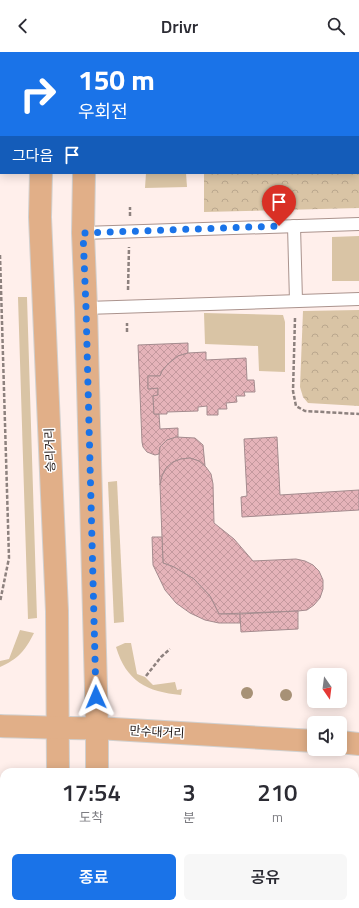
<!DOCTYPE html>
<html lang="ko">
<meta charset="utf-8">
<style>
:root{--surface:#fff;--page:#f7f7f7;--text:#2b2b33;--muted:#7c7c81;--accent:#1a73e8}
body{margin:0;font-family:"Titillium Web","Noto Sans KR",sans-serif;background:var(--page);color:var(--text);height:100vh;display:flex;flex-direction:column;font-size:15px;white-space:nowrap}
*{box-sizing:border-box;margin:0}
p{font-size:13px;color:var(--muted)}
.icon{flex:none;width:22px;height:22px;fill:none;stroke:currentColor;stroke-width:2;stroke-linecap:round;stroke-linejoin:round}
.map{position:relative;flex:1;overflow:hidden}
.panel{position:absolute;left:0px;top:716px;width:359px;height:140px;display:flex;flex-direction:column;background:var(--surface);border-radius:12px 12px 0 0;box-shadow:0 2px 10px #0003}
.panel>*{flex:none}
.hud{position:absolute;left:0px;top:0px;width:359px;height:122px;box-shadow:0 2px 10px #0003;background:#1a73e8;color:#fff;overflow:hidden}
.needle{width:26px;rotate:166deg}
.tools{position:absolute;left:307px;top:616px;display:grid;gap:8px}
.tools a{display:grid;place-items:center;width:40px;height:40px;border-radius:6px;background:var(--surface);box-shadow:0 2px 10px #0003;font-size:20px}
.pin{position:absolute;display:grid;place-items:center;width:34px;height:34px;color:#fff;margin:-41px -17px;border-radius:50% 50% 50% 0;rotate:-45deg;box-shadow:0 0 4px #0007}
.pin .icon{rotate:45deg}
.me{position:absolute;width:44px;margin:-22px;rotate:359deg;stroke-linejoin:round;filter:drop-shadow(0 0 3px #0008)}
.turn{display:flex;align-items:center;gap:14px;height:84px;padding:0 12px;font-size:18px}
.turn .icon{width:52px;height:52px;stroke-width:2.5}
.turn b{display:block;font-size:28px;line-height:34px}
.then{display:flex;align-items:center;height:38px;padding:0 12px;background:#0003;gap:8px;font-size:15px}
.eta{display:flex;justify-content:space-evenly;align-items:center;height:68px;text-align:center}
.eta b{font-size:24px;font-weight:600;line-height:28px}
.primary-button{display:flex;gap:8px;margin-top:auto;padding:8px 12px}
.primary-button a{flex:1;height:46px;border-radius:6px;background:var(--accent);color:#fff;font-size:16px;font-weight:600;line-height:46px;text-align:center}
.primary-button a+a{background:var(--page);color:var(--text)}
header{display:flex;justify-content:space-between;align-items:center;height:52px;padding:0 12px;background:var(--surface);font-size:18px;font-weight:600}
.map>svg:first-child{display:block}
.green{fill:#d9c4a5}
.park{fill:url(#park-crowns)}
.building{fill:url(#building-cross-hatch);stroke:#a48b8e}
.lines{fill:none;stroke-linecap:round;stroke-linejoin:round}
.lane-casing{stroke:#ab938d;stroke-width:14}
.primary-casing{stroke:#d1d0cf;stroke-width:24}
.path{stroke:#8d817e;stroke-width:2.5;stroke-dasharray:4 2;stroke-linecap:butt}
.lane{stroke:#fff;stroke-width:12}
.primary{stroke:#e1af88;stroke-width:22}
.tree{fill:#a79176}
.route{stroke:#1a73e8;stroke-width:7;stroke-dasharray:0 12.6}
.labels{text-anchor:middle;stroke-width:3;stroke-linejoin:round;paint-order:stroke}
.street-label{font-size:12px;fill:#1b1210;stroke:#fff}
</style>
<header><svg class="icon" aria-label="back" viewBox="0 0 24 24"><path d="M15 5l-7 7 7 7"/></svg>Drivr<svg class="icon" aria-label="search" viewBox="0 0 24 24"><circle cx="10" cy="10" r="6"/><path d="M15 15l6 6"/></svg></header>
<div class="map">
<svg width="359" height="856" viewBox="0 0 359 856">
<defs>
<pattern id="park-crowns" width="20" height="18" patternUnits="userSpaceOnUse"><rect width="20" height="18" fill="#d9c4a5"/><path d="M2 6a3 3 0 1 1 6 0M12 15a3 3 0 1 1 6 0" fill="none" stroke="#baa78d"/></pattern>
<pattern id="building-cross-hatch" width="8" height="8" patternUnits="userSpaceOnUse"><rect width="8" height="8" fill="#e5b3b9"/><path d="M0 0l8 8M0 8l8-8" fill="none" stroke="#c4999e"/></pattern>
</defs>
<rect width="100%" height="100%" fill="#ffefeb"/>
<g class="green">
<polygon points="146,121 186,121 187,135 145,136"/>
<polygon points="359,184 359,229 332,229 332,185"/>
<polygon points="18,245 27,245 37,566 28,567"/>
<polygon points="204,261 283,263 285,270 285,320 259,319 258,294 205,292"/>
<polygon points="117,429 124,570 114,571 108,430"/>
<path d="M20,578L34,581C25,599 18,607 0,615V609L9,607Z"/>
<path d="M125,591H131L137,622L145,625L153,633L175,630L177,638L182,637L181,643C147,640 126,629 116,595Z"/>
<polygon points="355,776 359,776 359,827 355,825"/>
</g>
<g class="park">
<polygon points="211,0 359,0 359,156 204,160 204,121 358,121 358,1 210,1"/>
<polygon points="359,258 359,354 308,351 303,345 300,335 303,259"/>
</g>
<g class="building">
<polygon points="188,291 188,301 178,304 168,312 162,319 160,324 148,324 148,337 158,336 158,343 153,344 154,362 159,362 160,377 178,376 178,385 167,388 160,395 159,402 155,403 147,400 143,395 142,390 138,293"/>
<polygon points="206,300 206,308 246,306 247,328 254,328 255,340 244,340 245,344 236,344 237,350 226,351 227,357 218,357 218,363 207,363 207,354 198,355 198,359 167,360 167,362 154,362 153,344 158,343 158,336 148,337 148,324 160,324 162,319 168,312 178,304 188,301"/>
<polygon points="176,385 195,386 203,393 205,414 199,409 190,406 181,407 173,410 166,416 162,424 160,433 159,405 160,395 167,388"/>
<polygon points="277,385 280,443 359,438 359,458 242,465 241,445 247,444 244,387"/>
<polygon points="190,406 199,409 206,415 211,422 213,432 214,471 234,487 253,509 296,507 305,509 313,513 319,519 323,528 323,537 320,546 314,553 307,558 298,559 219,562 210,544 194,527 174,515 163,511 160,433 162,424 166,416 173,410 181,407"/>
<polygon points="152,485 162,485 163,511 174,515 194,527 210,544 219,562 240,562 240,571 219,571 205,568 190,561 176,551 165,538 153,513"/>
<polygon points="298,559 298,577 241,580 240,562"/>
</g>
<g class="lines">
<defs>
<g id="lane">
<polyline points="294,174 296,249"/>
<polyline points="83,181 359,172"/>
<polyline points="86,256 359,247"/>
</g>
<g id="primary">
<polyline points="43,1 43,0"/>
<polyline points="84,1 84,0"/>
<polyline points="41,121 40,165 57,559 58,720"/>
<polyline points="84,121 83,181 86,256 97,676 97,720"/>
<path d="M0,674C32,675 65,677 97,676L314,689"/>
<polyline points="340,690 359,692"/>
<polyline points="60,852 60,856"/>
<polyline points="97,852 97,856"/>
</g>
</defs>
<use href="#lane" class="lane-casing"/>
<use href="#primary" class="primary-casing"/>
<g class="path">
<polyline points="0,86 1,0"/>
<polyline points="130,164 130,155"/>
<polyline points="0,203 9,506 0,550"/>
<polyline points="128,238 129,195"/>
<polyline points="295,266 293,339 296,354 305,359 359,362"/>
<polyline points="127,280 127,271"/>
<polyline points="146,624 161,605 170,597"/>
<polyline points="355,767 359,767"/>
<polyline points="0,803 4,811 4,816"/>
<polyline points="355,837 359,839"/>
<polyline points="5,852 5,856"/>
<polyline points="315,852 315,856"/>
<polyline points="158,856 158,852"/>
<polyline points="254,856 257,852"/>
</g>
<use href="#lane" class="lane"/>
<use href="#primary" class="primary"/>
</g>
<g class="tree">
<circle cx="247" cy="641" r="6"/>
<circle cx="286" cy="643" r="6"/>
</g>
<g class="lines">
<polyline class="route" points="96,645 86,256 83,181 279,174"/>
</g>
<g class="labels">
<g class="street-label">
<text transform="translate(50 398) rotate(-92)" y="4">승리거리</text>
<text transform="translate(157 680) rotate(3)" y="4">만수대거리</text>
</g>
</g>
</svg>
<div class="tools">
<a><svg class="needle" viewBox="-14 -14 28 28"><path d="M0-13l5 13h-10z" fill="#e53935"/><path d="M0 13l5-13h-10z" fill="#7c7c81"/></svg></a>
<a><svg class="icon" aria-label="sound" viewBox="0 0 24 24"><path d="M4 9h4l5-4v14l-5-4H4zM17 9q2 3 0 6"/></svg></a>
</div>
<div class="pin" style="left:279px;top:174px;background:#d93025"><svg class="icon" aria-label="arrive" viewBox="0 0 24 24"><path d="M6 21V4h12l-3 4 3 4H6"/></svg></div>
<svg class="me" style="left:96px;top:645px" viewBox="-20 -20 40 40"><path d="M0-17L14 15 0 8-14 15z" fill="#1a73e8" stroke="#fff" stroke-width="4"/></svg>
<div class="hud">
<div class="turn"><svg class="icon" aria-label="right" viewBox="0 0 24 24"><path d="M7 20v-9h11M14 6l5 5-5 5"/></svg><div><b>150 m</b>우회전</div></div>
<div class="then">그다음<svg class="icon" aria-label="arrive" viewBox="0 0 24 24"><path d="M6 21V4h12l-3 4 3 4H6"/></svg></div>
</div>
<section class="panel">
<div class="eta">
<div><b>17:54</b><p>도착</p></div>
<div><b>3</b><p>분</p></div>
<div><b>210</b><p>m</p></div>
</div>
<div class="primary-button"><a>종료</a><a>공유</a></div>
</section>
</div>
